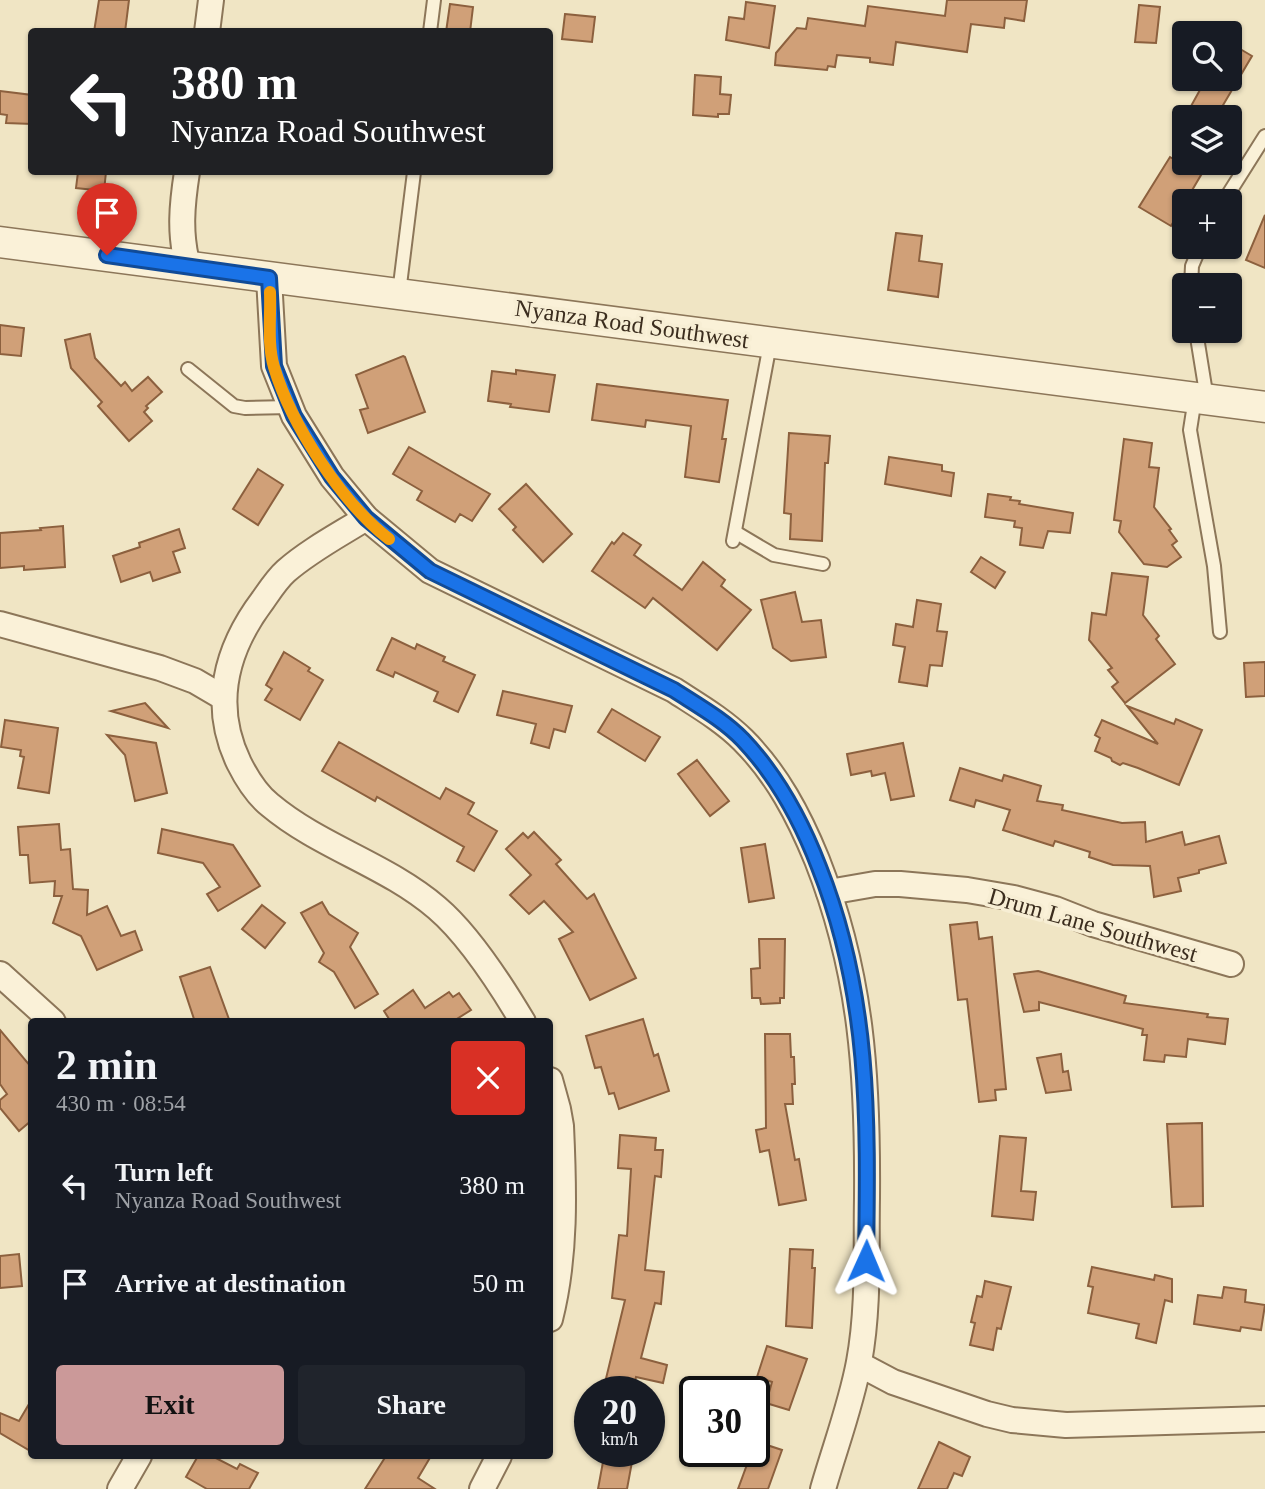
<!DOCTYPE html>
<meta charset="utf-8">
<style>
:root{--surface:#171b24;--page:#20242c;--text:#f1f3f6;--muted:#9ea1a6;--accent:#cb9999}
body{margin:0;font-family:"Times New Roman",serif;background:var(--page);color:var(--text);height:100vh;display:flex;flex-direction:column;font-size:26px;white-space:nowrap}
*{box-sizing:border-box;margin:0}
p{font-size:23px;color:var(--muted)}
.icon{flex:none;width:38px;height:38px;fill:none;stroke:currentColor;stroke-width:2;stroke-linecap:round;stroke-linejoin:round}
.map{position:relative;flex:1;overflow:hidden}
.panel{position:absolute;left:28px;top:1018px;width:525px;height:441px;display:flex;flex-direction:column;background:var(--surface);border-radius:7px;box-shadow:0 2px 5px #0004}
.panel>*{flex:none}
.hud{position:absolute;left:28px;top:28px;width:525px;height:147px;border-radius:7px;box-shadow:0 2px 5px #0004;background:#202124;color:#fff;overflow:hidden}
.tools{position:absolute;left:1172px;top:21px;display:grid;gap:14px}
.tools a{display:grid;place-items:center;width:70px;height:70px;border-radius:7px;background:var(--surface);box-shadow:0 2px 5px #0004;font-size:35px}
.speed{position:absolute;left:574px;top:1376px;display:flex;gap:14px;font-size:35px;font-weight:700;text-align:center}
.speed>*{display:grid;place-content:center;width:91px;height:91px;border-radius:50%;background:var(--surface);box-shadow:0 2px 5px #0004;line-height:1}
.speed small{font-size:18px;font-weight:400}
.speed .limit{border:4px solid #111;border-radius:10px;background:#fff;color:#111}
.pin{position:absolute;display:grid;place-items:center;width:60px;height:60px;color:#fff;margin:-72px -30px;border-radius:50% 50% 50% 0;rotate:-45deg;box-shadow:0 0 7px #0007}
.pin .icon{rotate:45deg}
.me{position:absolute;width:77px;margin:-38px;rotate:1deg;stroke-linejoin:round;filter:drop-shadow(0 0 5px #0008)}
.turn{display:flex;align-items:center;gap:24px;height:147px;padding:0 28px;font-size:32px}
.turn .icon{width:91px;height:91px;stroke-width:2.5}
.turn b{display:block;font-size:49px;line-height:60px}
.round{display:grid;place-items:center;flex:none;width:74px;height:74px;border-radius:7px;background:var(--page)}
.summary{display:flex;align-items:center;justify-content:space-between;height:119px;padding:0 28px}
h1{font-size:42px;font-weight:800;line-height:52px}
.cta{display:flex;gap:14px;margin-top:auto;padding:14px 28px}
.cta a{flex:1;height:80px;border-radius:7px;background:var(--accent);color:#111;font-size:28px;font-weight:800;line-height:80px;text-align:center}
.cta a+a{background:var(--page);color:var(--text)}
ul{padding:0;list-style:none}
li{display:flex;align-items:center;gap:21px;height:98px;padding:0 28px}
li div{flex:1}
li b{display:block;font-size:26px}
li em{font-style:normal}
.map>svg:first-child{display:block}
.building{fill:#d0a078;stroke:#8c603e;stroke-width:2}
.lines{fill:none;stroke-linecap:round;stroke-linejoin:round}
.service-casing{stroke:#8c7659;stroke-width:16}
.minor-casing{stroke:#8c7659;stroke-width:28}
.tertiary-casing{stroke:#8c7659;stroke-width:33}
.service{stroke:#faf1d8;stroke-width:12}
.minor{stroke:#faf1d8;stroke-width:24}
.tertiary{stroke:#faf1d8;stroke-width:30}
.route-casing{stroke:#114b97;stroke-width:18}
.route{stroke:#1a73e8;stroke-width:12}
.slow{stroke:#f59e0b;stroke-width:12}
.labels{text-anchor:middle;stroke-width:7;stroke-linejoin:round;paint-order:stroke}
.street-label{font-size:24px;fill:#3b2d1e;stroke:#f7eed4}
</style>
<div class="map">
<svg width="1265" height="1489" viewBox="0 0 1265 1489">
<rect width="100%" height="100%" fill="#f0e5c4"/>
<g class="building">
<polygon points="99,0 129,0 125,32 94,32"/>
<polygon points="947,0 1027,0 1024,21 1005,18 1004,28 971,24 967,52 896,42 893,65 870,62 870,58 837,55 835,67 828,66 827,70 775,65 776,53 797,28 806,29 808,18 865,26 868,6 945,16"/>
<polygon points="746,2 775,6 769,48 726,40 729,17 744,19"/>
<polygon points="450,4 473,7 470,32 446,32"/>
<polygon points="1139,5 1160,7 1156,43 1135,42"/>
<polygon points="565,14 595,17 592,42 562,39"/>
<polygon points="1230,43 1252,56 1216,117 1185,117 1206,79 1230,79"/>
<polygon points="695,75 721,77 720,94 731,95 729,114 718,114 718,117 693,115"/>
<polygon points="0,91 32,95 32,124 6,123 7,115 0,114"/>
<polygon points="1170,157 1201,175 1171,226 1139,207"/>
<polygon points="78,172 106,172 104,191 76,188"/>
<polygon points="1265,215 1265,268 1246,260"/>
<polygon points="896,233 922,236 919,261 942,264 938,297 888,290"/>
<polygon points="0,325 24,328 21,356 0,354"/>
<polygon points="90,334 95,358 121,386 125,382 132,391 148,377 162,392 146,406 148,408 144,412 152,421 129,441 98,406 102,402 71,368 65,340"/>
<polygon points="403,356 405,357 425,412 368,433 360,410 368,408 356,375"/>
<polygon points="516,370 555,375 549,412 510,407 511,404 488,401 492,371 516,374"/>
<polygon points="597,384 728,400 722,439 726,439 719,482 685,477 691,426 646,420 645,427 592,420"/>
<polygon points="789,433 830,436 828,463 825,463 822,541 790,539 791,514 784,513"/>
<polygon points="1124,439 1152,443 1149,467 1159,468 1154,507 1171,529 1169,530 1177,541 1172,545 1181,557 1167,567 1144,564 1119,532 1121,521 1114,520"/>
<polygon points="409,447 490,494 472,521 460,514 455,522 417,500 422,491 393,474"/>
<polygon points="889,457 942,465 942,471 954,473 951,496 885,484"/>
<polygon points="258,469 283,485 258,525 233,509"/>
<polygon points="526,484 572,534 543,562 513,530 516,527 499,509"/>
<polygon points="988,494 1011,497 1010,500 1020,501 1019,504 1073,513 1070,533 1048,531 1043,548 1020,545 1022,528 1014,527 1015,521 985,517"/>
<polygon points="63,526 65,567 24,570 24,566 0,568 0,533 41,530 40,528"/>
<polygon points="179,529 185,548 173,552 180,572 153,581 150,572 121,582 113,556 140,547 139,543"/>
<polygon points="623,533 641,545 634,555 682,590 703,562 725,580 721,586 751,610 717,650 653,598 645,608 592,571 612,542 614,544"/>
<polygon points="981,557 1005,572 995,588 971,572"/>
<polygon points="1112,573 1148,577 1143,615 1159,636 1156,639 1175,664 1125,703 1112,687 1118,682 1108,670 1112,668 1089,640 1092,613 1106,615"/>
<polygon points="795,592 802,622 821,620 826,657 791,661 773,648 761,600"/>
<polygon points="917,600 941,604 937,631 947,632 942,666 930,665 927,686 899,682 905,647 893,645 896,624 913,627"/>
<polygon points="392,638 415,649 417,644 445,657 443,661 475,675 458,712 434,701 438,692 395,672 393,677 377,670"/>
<polygon points="284,652 310,668 308,671 323,680 300,720 265,700 272,689 266,685"/>
<polygon points="1265,662 1265,696 1246,697 1244,663"/>
<polygon points="503,691 572,706 565,732 554,729 549,748 531,743 536,724 497,715"/>
<polygon points="145,703 168,728 111,711"/>
<polygon points="1127,706 1174,724 1176,719 1202,730 1179,785 1138,768 1123,763 1120,765 1112,761 1111,758 1095,751 1100,738 1095,735 1102,720 1158,744"/>
<polygon points="612,709 660,737 645,761 598,732"/>
<polygon points="5,720 58,728 49,793 18,788 24,757 20,756 21,750 1,747"/>
<polygon points="107,735 156,743 167,793 135,801 125,755"/>
<polygon points="339,742 440,799 446,788 474,803 468,814 497,831 474,871 457,861 464,847 377,797 375,801 322,771"/>
<polygon points="903,743 914,796 891,800 885,773 872,776 871,771 851,775 847,754"/>
<polygon points="697,760 729,801 710,816 678,774"/>
<polygon points="960,768 1002,781 1004,775 1041,786 1037,801 1063,805 1062,810 1122,823 1145,822 1146,842 1182,832 1185,845 1219,836 1226,863 1199,870 1199,873 1178,878 1181,891 1154,897 1150,866 1113,865 1089,857 1090,852 1055,841 1053,846 1003,830 1010,810 976,800 974,807 950,800"/>
<polygon points="59,824 61,850 70,849 73,889 88,890 87,915 107,906 121,936 135,931 142,950 97,970 81,936 53,923 62,896 54,896 55,881 30,883 28,855 20,855 18,827"/>
<polygon points="162,829 233,845 260,886 218,911 207,894 220,887 203,863 158,853"/>
<polygon points="534,832 561,860 556,864 587,899 594,894 636,978 590,1000 559,939 573,932 544,901 529,914 510,895 531,875 506,849 523,833 528,838"/>
<polygon points="765,844 774,898 749,902 741,848"/>
<polygon points="322,902 329,914 358,933 350,947 378,994 355,1008 334,972 319,962 324,953 301,913"/>
<polygon points="262,905 285,923 265,948 242,929"/>
<polygon points="977,922 979,939 992,937 1006,1089 995,1090 996,1100 979,1102 967,999 958,1000 950,925"/>
<polygon points="759,939 785,939 784,998 780,998 780,1003 761,1004 760,998 752,998 751,969 760,968"/>
<polygon points="210,967 230,1022 195,1022 180,977"/>
<polygon points="1038,971 1126,996 1124,1003 1208,1014 1207,1017 1228,1019 1225,1044 1188,1039 1186,1057 1165,1055 1164,1062 1144,1060 1147,1035 1142,1035 1143,1029 1039,1002 1039,1010 1024,1012 1014,974"/>
<polygon points="413,990 425,1008 449,992 453,997 459,993 471,1010 452,1022 391,1022 384,1011"/>
<polygon points="643,1019 654,1056 658,1054 669,1091 619,1109 614,1093 609,1094 601,1067 595,1068 586,1036"/>
<polygon points="0,1030 32,1068 32,1120 19,1131 0,1108 0,1100 7,1094 0,1084"/>
<polygon points="765,1034 790,1034 791,1057 794,1057 795,1084 792,1084 793,1104 785,1104 795,1160 799,1159 806,1200 779,1205 769,1150 760,1152 756,1130 766,1128"/>
<polygon points="1061,1054 1063,1072 1068,1071 1071,1090 1046,1093 1037,1058"/>
<polygon points="1202,1123 1203,1206 1172,1207 1167,1124"/>
<polygon points="620,1135 656,1138 655,1150 663,1150 661,1177 655,1176 645,1270 664,1272 661,1304 655,1303 641,1358 667,1365 663,1383 636,1377 633,1391 603,1391 625,1300 612,1298 619,1235 627,1236 631,1169 618,1168"/>
<polygon points="1000,1136 1026,1138 1021,1191 1036,1192 1033,1220 992,1216"/>
<polygon points="790,1249 813,1250 812,1268 815,1268 812,1328 786,1326"/>
<polygon points="19,1254 22,1286 0,1288 0,1256"/>
<polygon points="1092,1267 1154,1280 1155,1275 1172,1279 1172,1302 1165,1300 1156,1343 1136,1338 1139,1324 1088,1313 1093,1287 1088,1286"/>
<polygon points="985,1281 1011,1287 1001,1329 997,1328 993,1350 970,1345 975,1323 971,1322 977,1296 982,1297"/>
<polygon points="1224,1287 1246,1290 1245,1302 1265,1305 1261,1330 1241,1327 1240,1331 1194,1324 1198,1295 1222,1298"/>
<polygon points="767,1346 807,1359 789,1410 766,1403 772,1382 757,1377"/>
<polygon points="32,1399 32,1452 0,1433 0,1413 19,1421"/>
<polygon points="755,1441 782,1450 768,1489 738,1489 752,1451 754,1451"/>
<polygon points="939,1442 970,1457 962,1476 954,1473 947,1489 918,1489"/>
<polygon points="605,1451 634,1451 627,1489 598,1489"/>
<polygon points="198,1456 212,1456 237,1469 240,1464 258,1473 249,1489 207,1489 186,1477"/>
<polygon points="386,1456 431,1456 418,1478 435,1489 365,1489"/>
</g>
<g class="lines">
<defs>
<g id="service">
<polyline points="430,32 434,0"/>
<polyline points="1224,201 1265,136"/>
<polyline points="1191,285 1192,266 1200,247"/>
<polyline points="399,293 414,172"/>
<polyline points="1196,331 1207,399"/>
<polyline points="188,369 234,406 245,408 291,407"/>
<polyline points="1195,398 1190,430 1214,566 1220,632"/>
<polyline points="735,532 774,555 823,564"/>
<polyline points="733,541 770,344"/>
</g>
<g id="minor">
<polyline points="207,32 211,0"/>
<path d="M187,172C182,204 179,234 188,266"/>
<path d="M269,278L274,366L294,416L332,477L366,518L430,571L674,690C697,705 723,720 743,740C777,774 799,816 817,860C862,974 868,1077 867,1198C866,1252 869,1308 859,1362C851,1405 835,1447 823,1489"/>
<path d="M366,518C339,535 310,550 286,571C277,579 270,590 263,600C226,649 211,705 239,763C247,779 256,794 270,805C320,847 387,865 437,908C470,936 501,985 523,1022"/>
<polyline points="0,624 160,668 195,681 224,698"/>
<polyline points="829,892 875,884 900,884 967,890 1014,898 1055,909 1093,924 1231,964"/>
<polyline points="0,974 53,1022"/>
<path d="M550,1080L558,1109L561,1126C564,1190 566,1256 550,1319"/>
<polyline points="859,1364 893,1382 987,1414 1012,1420 1066,1425 1265,1419"/>
<polyline points="120,1489 139,1456"/>
<polyline points="482,1489 499,1456"/>
</g>
<polyline id="tertiary" points="0,242 1265,407"/>
</defs>
<use href="#service" class="service-casing"/>
<use href="#minor" class="minor-casing"/>
<use href="#tertiary" class="tertiary-casing"/>
<use href="#service" class="service"/>
<use href="#minor" class="minor"/>
<use href="#tertiary" class="tertiary"/>
</g>
<g class="lines">
<defs>
<path id="route" d="M107,255L269,278L274,366L294,416L332,477L366,518L430,571L674,690C697,705 724,720 743,740C778,777 801,820 819,867C871,998 868,1123 866,1261"/>
</defs>
<use href="#route" class="route-casing"/>
<use href="#route" class="route"/>
<path class="slow" d="M270,292C271,316 267,344 274,367C291,424 341,502 389,539"/>
</g>
<g class="labels">
<g class="street-label">
<text transform="translate(632 324) rotate(8)" y="8">Nyanza Road Southwest</text>
<text transform="translate(1093 925) rotate(16)" y="8">Drum Lane Southwest</text>
</g>
</g>
</svg>
<div class="tools">
<a><svg class="icon" aria-label="search" viewBox="0 0 24 24"><circle cx="10" cy="10" r="6"/><path d="M15 15l6 6"/></svg></a>
<a><svg class="icon" aria-label="layers" viewBox="0 0 24 24"><path d="M12 4l9 5-9 5-9-5zM3 14l9 5 9-5"/></svg></a>
<a>+</a>
<a>−</a>
</div>
<div class="speed"><div>20<small>km/h</small></div><div class="limit">30</div></div>
<div class="pin" style="left:107px;top:255px;background:#d93025"><svg class="icon" aria-label="arrive" viewBox="0 0 24 24"><path d="M6 21V4h12l-3 4 3 4H6"/></svg></div>
<svg class="me" style="left:866px;top:1261px" viewBox="-20 -20 40 40"><path d="M0-17L14 15 0 8-14 15z" fill="#1a73e8" stroke="#fff" stroke-width="4"/></svg>
<div class="hud">
<div class="turn"><svg class="icon" aria-label="left" viewBox="0 0 24 24"><path d="M17 20v-9H6M10 6l-5 5 5 5"/></svg><div><b>380 m</b>Nyanza Road Southwest</div></div>
</div>
<section class="panel">
<div class="summary"><div><h1>2 min</h1><p>430 m · 08:54</p></div><a class="round" style="background:#d93025;color:#fff"><svg class="icon" aria-label="close" viewBox="0 0 24 24"><path d="M6 6l12 12M18 6L6 18"/></svg></a></div>
<ul>
<li><svg class="icon" aria-label="left" viewBox="0 0 24 24"><path d="M17 20v-9H6M10 6l-5 5 5 5"/></svg><div><b>Turn left</b><p>Nyanza Road Southwest</p></div><em>380 m</em></li>
<li><svg class="icon" aria-label="arrive" viewBox="0 0 24 24"><path d="M6 21V4h12l-3 4 3 4H6"/></svg><div><b>Arrive at destination</b></div><em>50 m</em></li>
</ul>
<div class="cta"><a>Exit</a><a>Share</a></div>
</section>
</div>
